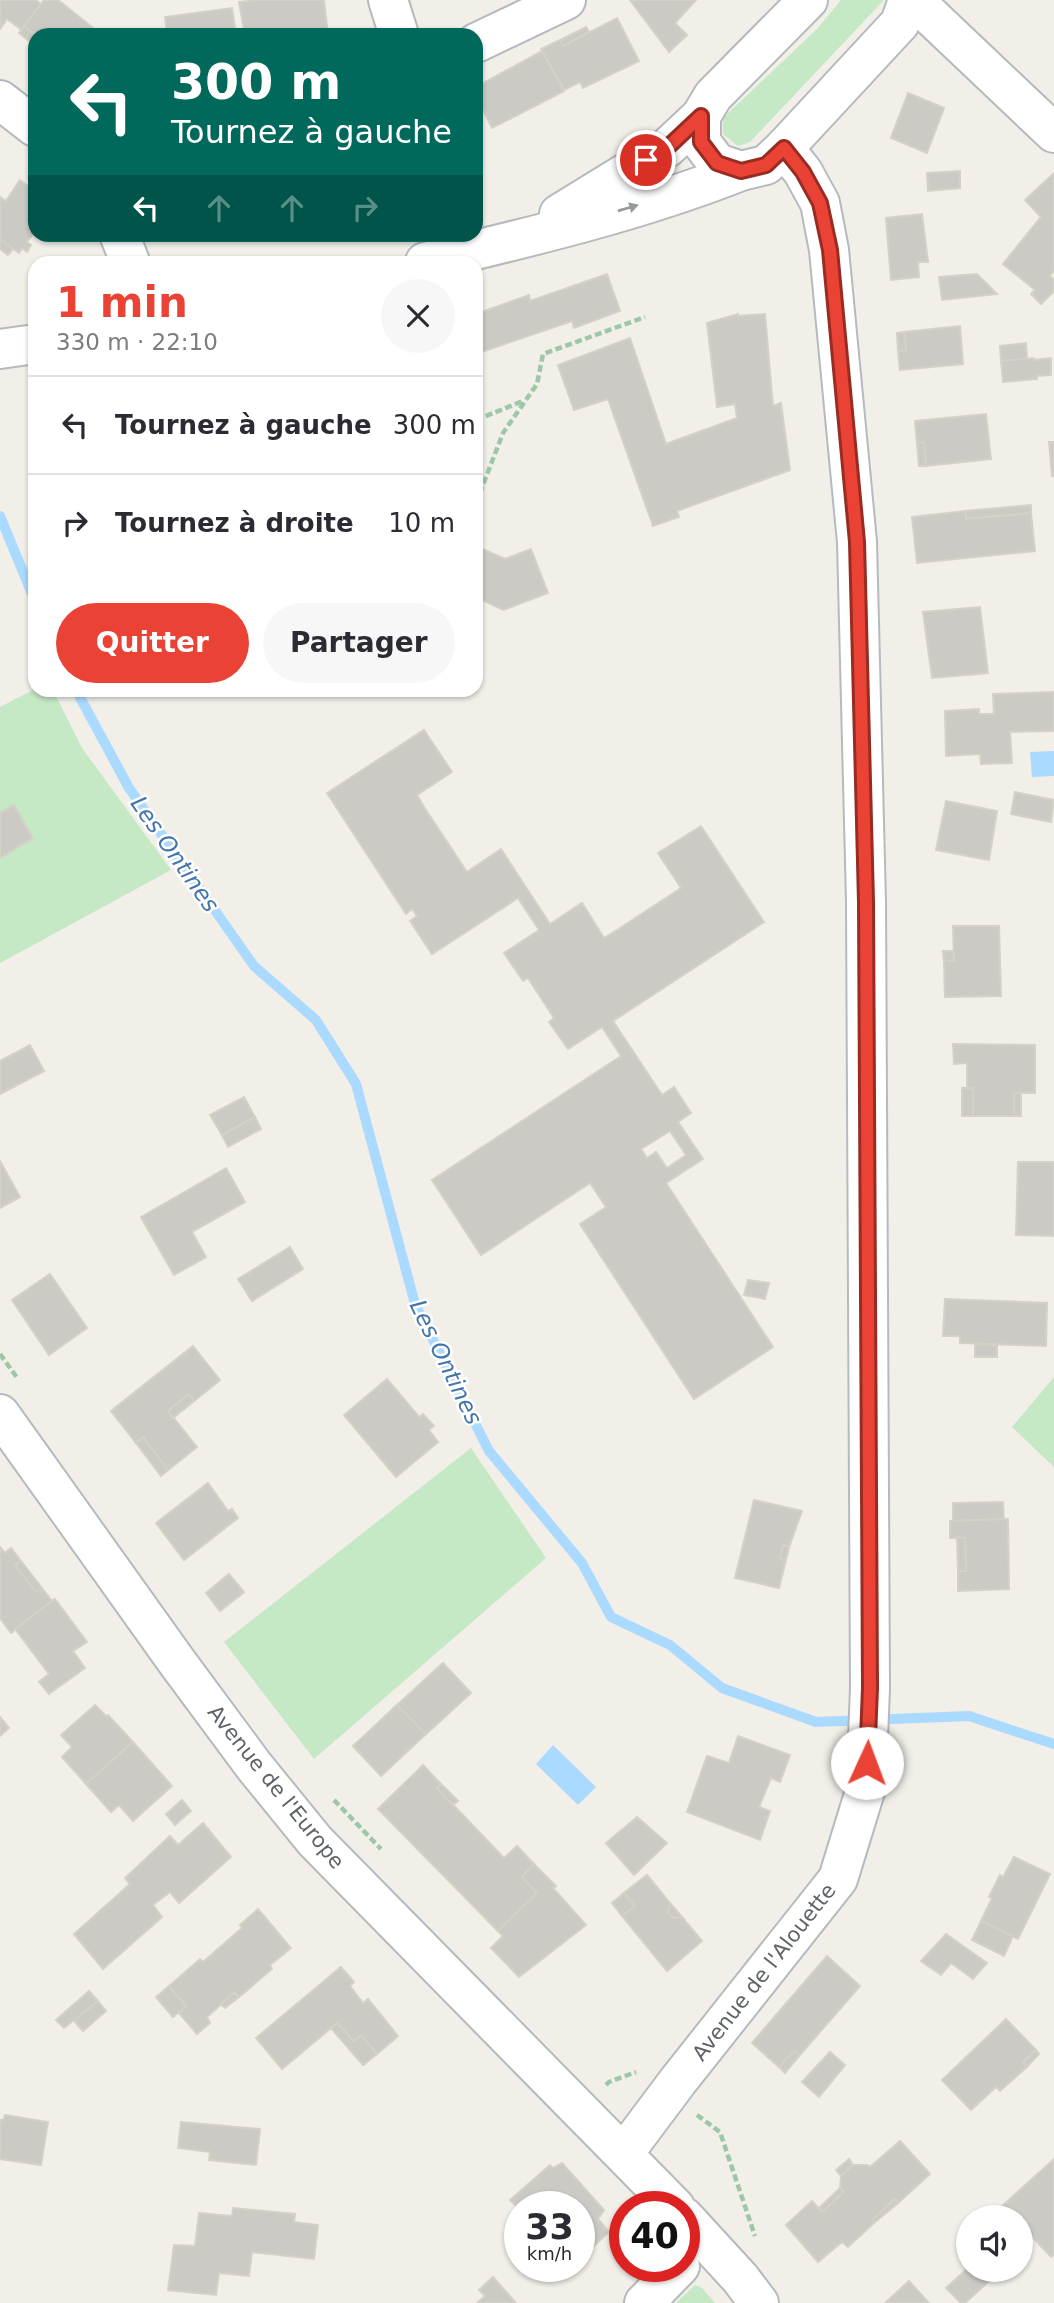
<!DOCTYPE html>
<html lang="fr">
<meta charset="utf-8">
<style>
:root{--surface:#fff;--page:#f7f7f7;--text:#2b2b33;--muted:#7c7c81;--line:#e1e1e2;--accent:#ea4335}
body{margin:0;font-family:"DejaVu Sans",sans-serif;background:var(--page);color:var(--text);height:100vh;display:flex;flex-direction:column;font-size:26px;white-space:nowrap}
*{box-sizing:border-box;margin:0}
p{font-size:23px;color:var(--muted)}
.icon{flex:none;width:38px;height:38px;fill:none;stroke:currentColor;stroke-width:2;stroke-linecap:round;stroke-linejoin:round}
.map{position:relative;flex:1;overflow:hidden}
.side{position:absolute;left:28px;top:256px;width:455px;height:441px;display:flex;flex-direction:column;background:var(--surface);border-radius:21px;box-shadow:0 2px 5px #0004}
.side>*{flex:none}
.hud{position:absolute;left:28px;top:28px;width:455px;height:214px;border-radius:21px;box-shadow:0 2px 5px #0004;background:#00695c;color:#fff;overflow:hidden}
.buttons{position:absolute;left:956px;top:2205px;display:grid;gap:14px}
.buttons a{display:grid;place-items:center;width:77px;height:77px;border-radius:50%;background:var(--surface);box-shadow:0 2px 5px #0004;font-size:35px}
.speed{position:absolute;left:504px;top:2191px;display:flex;gap:14px;font-size:35px;font-weight:700;text-align:center}
.speed>*{display:grid;place-content:center;width:91px;height:91px;border-radius:50%;background:var(--surface);box-shadow:0 2px 5px #0004;line-height:1}
.speed small{font-size:18px;font-weight:400}
.speed .limit{border:10px solid #d22;background:#fff;color:#111}
.pin{position:absolute;display:grid;place-items:center;width:60px;height:60px;color:#fff;margin:-30px;border:4px solid #fff;border-radius:50%;box-shadow:0 2px 7px #0007}
.me{position:absolute;width:77px;margin:-38px;rotate:2deg;stroke-linejoin:round;filter:drop-shadow(0 0 5px #0008)}
.turn{display:flex;align-items:center;gap:24px;height:147px;padding:0 28px;font-size:32px}
.turn .icon{width:91px;height:91px;stroke-width:2.5}
.turn b{display:block;font-size:49px;line-height:60px}
.lanes{display:flex;align-items:center;height:66px;padding:0 28px;background:#0003;justify-content:center;gap:35px;direction:ltr}
.lanes .off{opacity:.35}
.round{display:grid;place-items:center;flex:none;width:74px;height:74px;border-radius:37px;background:var(--page)}
.overview{display:flex;align-items:center;justify-content:space-between;height:119px;padding:0 28px}
h1{font-size:42px;font-weight:800;line-height:52px;color:var(--accent)}
.action{display:flex;gap:14px;margin-top:auto;padding:14px 28px}
.action a{flex:1;height:80px;border-radius:42px;background:var(--accent);color:#fff;font-size:28px;font-weight:800;line-height:80px;text-align:center}
.action a+a{background:var(--page);color:var(--text)}
ul{padding:0;list-style:none}
li{display:flex;align-items:center;gap:21px;height:98px;padding:0 28px;border-top:2px solid var(--line)}
li div{flex:1}
li b{display:block;font-size:26px}
li em{font-style:normal}
.map>svg:first-child{display:block}
.green{fill:#c5e8c5}
.water{fill:#aadaff}
.lines{fill:none;stroke-linecap:round;stroke-linejoin:round}
.stream{stroke:#aadaff;stroke-width:10}
.building{fill:#cccac5;stroke:#d6d1c6;stroke-width:2;fill-rule:evenodd}
.street-casing{stroke:#b5b8bc;stroke-width:42}
.secondary-casing{stroke:#b6babf;stroke-width:42}
.path{stroke:#9cc7a9;stroke-width:4.5;stroke-dasharray:7 3.5;stroke-linecap:butt}
.street{stroke:#fff;stroke-width:38}
.secondary{stroke:#fff;stroke-width:38}
.oneway{fill:#979a9d}
.route-casing{stroke:#982c22;stroke-width:18}
.route{stroke:#ea4335;stroke-width:12}
.labels{text-anchor:middle;stroke-width:5;stroke-linejoin:round;paint-order:stroke}
.street-label{font-size:21px;fill:#5f6368;stroke:#fff}
.water-label{font-size:23px;font-style:italic;fill:#4174aa;stroke:#fff}
</style>
<div class="map">
<svg width="1054" height="2303" viewBox="0 0 1054 2303">
<rect width="100%" height="100%" fill="#f1efe8"/>
<g class="green">
<polygon points="841,0 884,0 750,142 738,146 723,134 723,118 817,29"/>
<polygon points="35,689 53,690 82,748 171,870 0,963 0,707"/>
<polygon points="1054,1377 1054,1467 1012,1427"/>
<polygon points="471,1448 546,1558 314,1759 224,1642"/>
<polygon points="695,2285 702,2288 715,2303 676,2303"/>
</g>
<g class="water">
<polygon points="1054,751 1054,776 1032,777 1030,752"/>
<polygon points="553,1745 596,1787 578,1805 536,1764"/>
</g>
<g class="lines">
<g class="stream">
<polyline points="0,516 35,601"/>
<polyline points="76,690 129,788 254,966 316,1020 356,1084 415,1304 489,1451 582,1563 611,1617 670,1645 722,1688 816,1722 969,1716 1054,1744"/>
</g>
</g>
<g class="building">
<polygon points="0,0 36,0 41,4 22,30 7,19 0,29"/>
<polygon points="44,0 58,0 102,35 35,35 24,26"/>
<polygon points="256,0 324,0 328,35 245,35 239,2"/>
<polygon points="630,0 696,0 675,23 687,35 669,52"/>
<polygon points="232,8 236,35 167,35 165,17"/>
<polygon points="617,18 639,61 583,88 580,82 564,90 541,49 560,40 563,46"/>
<polygon points="24,26 35,35 35,46 19,33"/>
<polygon points="586,27 589,32 563,46 560,40"/>
<polygon points="542,51 564,91 492,128 476,96 476,87"/>
<polygon points="908,93 944,108 927,153 891,138"/>
<polygon points="960,171 960,188 928,191 927,173"/>
<polygon points="1054,173 1054,271 1050,276 1054,279 1054,291 1041,304 1031,294 1035,290 1003,264 1041,217 1025,200"/>
<polygon points="20,180 35,191 35,232 27,242 31,245 27,252 22,248 19,253 0,239 0,197 6,201"/>
<polygon points="922,214 928,262 918,262 919,277 891,280 886,218"/>
<polygon points="0,239 13,249 8,255 0,249"/>
<polygon points="607,274 620,311 574,328 572,321 476,354 476,314 529,295 530,301"/>
<polygon points="977,274 997,294 942,300 939,277"/>
<polygon points="738,314 738,316 765,314 773,406 781,403 790,470 677,511 679,517 653,526 608,399 574,410 558,365 630,338 666,444 737,418 735,404 717,407 707,323"/>
<polygon points="960,326 963,364 900,370 898,351 906,350 904,332"/>
<polygon points="904,332 906,350 898,351 897,333"/>
<polygon points="1026,343 1027,359 1001,361 1000,346"/>
<polygon points="1034,358 1034,360 1051,358 1051,375 1037,376 1037,379 1003,382 1001,361"/>
<polygon points="986,414 991,459 926,466 924,442 917,443 915,421"/>
<polygon points="924,442 926,466 919,466 917,443"/>
<polygon points="1049,442 1054,442 1054,476 1052,476"/>
<polygon points="1031,505 1031,513 966,519 965,511"/>
<polygon points="965,511 966,519 1031,513 1035,551 917,563 912,517"/>
<polygon points="476,546 505,559 531,549 548,593 503,610 476,597"/>
<polygon points="980,607 988,673 932,678 923,612"/>
<polygon points="1054,692 1054,731 1010,732 1012,763 981,764 980,754 946,756 945,711 979,709 979,714 994,714 993,694"/>
<path d="M424,730L452,772L417,795L424,807L467,872L501,849L550,924L582,903L604,938L617,930L681,888L658,853L701,826L764,922L613,1021L662,1095L674,1087L691,1113L678,1122L703,1159L666,1183L773,1347L694,1399L580,1224L606,1207L590,1183L481,1255L432,1180L621,1056L602,1027L568,1049L549,1022L554,1018L528,978L523,981L504,953L539,930L518,898L432,954L410,921L417,916L412,909L406,914L327,793ZM670,1131L686,1155L667,1168L656,1152L647,1158L641,1149Z"/>
<polygon points="1015,792 1054,800 1051,822 1011,814"/>
<polygon points="946,801 997,811 989,860 936,850"/>
<polygon points="14,805 33,838 0,858 0,813"/>
<polygon points="953,926 999,926 1001,996 945,997 944,961 954,961"/>
<polygon points="943,951 953,951 954,961 944,961"/>
<polygon points="953,1044 1035,1045 1035,1093 1014,1093 1014,1116 973,1116 973,1088 967,1088 967,1063 954,1064"/>
<polygon points="30,1045 44,1071 0,1094 0,1061"/>
<rect x="962" y="1088" width="11" height="28"/>
<rect x="1014" y="1093" width="7" height="23"/>
<polygon points="244,1097 255,1117 222,1135 210,1115"/>
<polygon points="255,1117 261,1129 228,1147 222,1135"/>
<polygon points="0,1161 20,1197 0,1208"/>
<polygon points="1018,1162 1054,1162 1054,1236 1016,1235"/>
<polygon points="226,1168 245,1202 192,1232 206,1257 174,1275 141,1217"/>
<polygon points="290,1247 303,1269 252,1301 238,1279"/>
<polygon points="50,1274 87,1328 49,1355 12,1300"/>
<polygon points="748,1280 769,1283 765,1299 744,1295"/>
<polygon points="945,1299 1047,1303 1046,1346 960,1343 960,1336 943,1336"/>
<polygon points="975,1344 997,1345 997,1357 975,1357"/>
<polygon points="193,1346 220,1380 194,1401 189,1394 168,1411 197,1447 168,1470 143,1437 136,1443 111,1411"/>
<polygon points="387,1379 419,1417 423,1414 434,1426 429,1430 438,1442 396,1477 344,1415"/>
<polygon points="189,1394 194,1401 173,1418 168,1411"/>
<polygon points="143,1437 168,1470 161,1476 136,1443"/>
<polygon points="208,1483 228,1511 232,1509 238,1518 184,1560 156,1523"/>
<polygon points="754,1500 802,1511 789,1547 783,1545 780,1559 786,1560 779,1588 735,1578"/>
<polygon points="1003,1502 1004,1519 953,1521 953,1503"/>
<polygon points="1008,1519 1009,1589 958,1591 958,1571 966,1571 965,1538 950,1538 950,1521"/>
<polygon points="957,1537 965,1538 966,1571 958,1571"/>
<polygon points="783,1545 789,1547 786,1560 780,1559"/>
<polygon points="0,1547 5,1553 11,1548 21,1561 15,1565 36,1592 42,1588 52,1601 11,1633 0,1618"/>
<polygon points="21,1561 42,1588 36,1592 15,1565"/>
<polygon points="229,1574 244,1592 220,1611 206,1593"/>
<polygon points="55,1599 87,1642 73,1651 85,1668 49,1694 39,1682 49,1674 15,1629"/>
<polygon points="443,1663 471,1693 426,1734 397,1705"/>
<polygon points="95,1705 106,1716 108,1715 133,1742 86,1784 62,1757 72,1747 61,1735"/>
<polygon points="397,1705 426,1734 381,1776 353,1746"/>
<polygon points="0,1717 9,1728 0,1736"/>
<polygon points="738,1736 790,1755 780,1782 771,1778 759,1807 770,1811 760,1840 687,1812 707,1756 729,1763"/>
<polygon points="133,1742 172,1786 133,1821 119,1805 111,1812 86,1784"/>
<polygon points="423,1765 441,1784 437,1788 504,1858 517,1846 534,1864 522,1877 537,1893 498,1931 378,1809"/>
<polygon points="441,1784 458,1801 453,1805 437,1788"/>
<polygon points="182,1800 191,1811 175,1825 166,1814"/>
<polygon points="637,1817 667,1843 634,1875 606,1843"/>
<polygon points="203,1823 231,1857 179,1903 170,1892 153,1905 162,1917 103,1969 74,1934 130,1884 125,1878 170,1836 178,1845"/>
<polygon points="1014,1857 1050,1874 1018,1939 981,1921 992,1898 989,1897 1000,1875 1003,1877"/>
<polygon points="534,1864 556,1886 553,1888 586,1925 519,1977 491,1948 503,1936 498,1931 537,1893 522,1877"/>
<polygon points="647,1875 670,1903 668,1912 673,1918 682,1917 702,1941 667,1971 622,1916 635,1906 624,1893"/>
<polygon points="624,1893 635,1906 622,1916 612,1903"/>
<polygon points="670,1903 682,1917 673,1918 668,1912"/>
<polygon points="258,1909 291,1948 270,1965 272,1969 239,1997 234,1993 207,2017 210,2023 197,2034 179,2013 186,2006 169,1986 200,1959 203,1962 242,1928 240,1925"/>
<polygon points="981,1921 1013,1936 1004,1956 972,1940"/>
<polygon points="946,1934 987,1963 973,1979 951,1963 941,1975 921,1961"/>
<polygon points="827,1956 860,1986 800,2055 794,2051 779,2067 752,2043"/>
<polygon points="341,1967 354,1982 350,1986 363,2003 368,1999 398,2036 377,2054 361,2035 354,2041 337,2023 282,2069 256,2038"/>
<polygon points="169,1986 186,2006 173,2017 156,1997"/>
<polygon points="89,1991 98,2001 64,2028 56,2020"/>
<polygon points="234,1993 239,1997 225,2008 221,2004"/>
<polygon points="98,2001 106,2011 83,2031 74,2021"/>
<polygon points="1006,2019 1036,2050 1023,2062 1027,2067 1000,2091 996,2087 971,2110 942,2080"/>
<polygon points="337,2023 354,2041 361,2035 377,2054 363,2065 331,2028"/>
<polygon points="1036,2050 1039,2054 1027,2067 1023,2062"/>
<polygon points="794,2051 800,2055 785,2073 779,2067"/>
<polygon points="830,2052 845,2065 819,2097 802,2082"/>
<polygon points="5,2115 48,2122 41,2165 0,2159 0,2120 3,2120"/>
<polygon points="181,2122 260,2129 256,2165 209,2160 210,2152 178,2148"/>
<polygon points="900,2141 930,2174 898,2203 895,2199 873,2219 875,2222 848,2247 842,2242 818,2262 786,2225 812,2201 822,2212 844,2192 840,2188 841,2176 853,2165 867,2165 870,2167"/>
<polygon points="849,2159 853,2165 841,2176 836,2170"/>
<polygon points="1054,2159 1054,2255 1051,2257 1026,2230 1020,2235 1020,2217 1004,2217 1001,2215 1006,2210 1002,2206"/>
<polygon points="562,2163 604,2210 598,2219 609,2232 580,2259 582,2263 579,2266 579,2207 520,2207 520,2210 510,2200 550,2165 553,2168"/>
<polygon points="840,2188 844,2192 822,2212 819,2208"/>
<polygon points="895,2199 898,2203 875,2222 873,2219"/>
<polygon points="233,2208 295,2214 294,2222 318,2225 314,2259 252,2252 249,2276 219,2273 216,2295 168,2290 174,2245 195,2246 199,2213 232,2216"/>
<polygon points="968,2268 993,2270 997,2274 965,2303 961,2303 946,2288"/>
<polygon points="493,2277 516,2303 477,2303 485,2296 479,2290"/>
<polygon points="909,2281 929,2303 885,2303"/>
</g>
<g class="lines">
<defs>
<g id="street">
<polyline points="388,0 399,35"/>
<polyline points="908,3 919,5 1054,133"/>
<polyline points="476,43 566,0"/>
<polyline points="0,100 35,127"/>
<polyline points="119,234 130,262"/>
<polyline points="644,2303 680,2266"/>
</g>
<g id="secondary">
<polyline points="808,0 713,96 701,116 701,142 717,163 741,171 766,165 784,148 900,23 908,0"/>
<polyline points="559,214 668,147 701,116"/>
<path d="M425,262C531,237 640,211 741,171"/>
<polyline points="0,349 35,344"/>
<polyline points="0,1414 177,1662 254,1766 315,1841 675,2207"/>
<polyline points="624,2153 678,2081 838,1879 866,1788 870,1688 866,902 857,542 829,250 820,203 803,172 784,148"/>
<polyline points="684,2217 740,2278 759,2303"/>
</g>
</defs>
<use href="#street" class="street-casing"/>
<use href="#secondary" class="secondary-casing"/>
<g class="path">
<polyline points="476,420 523,401"/>
<polyline points="476,503 503,433 537,384 543,354 645,317"/>
<polyline points="0,1354 18,1379"/>
<polyline points="334,1800 381,1849"/>
<polyline points="606,2085 609,2082 636,2072"/>
<polyline points="697,2115 720,2132 755,2236"/>
</g>
<use href="#street" class="street"/>
<use href="#secondary" class="secondary"/>
</g>
<defs><path id="oneway-solid" d="M-6-.8H1V-3.2L6.5 0L1 3.2V.8H-6Z" transform="scale(1.75)"/></defs>
<use class="oneway" href="#oneway-solid" transform="translate(628 208) rotate(-16)"/>
<g class="lines">
<defs>
<polyline id="route" points="646,160 668,147 701,116 701,142 717,163 741,171 766,165 784,148 803,172 820,203 830,250 857,542 866,902 870,1688 867,1763"/>
</defs>
<use href="#route" class="route-casing"/>
<use href="#route" class="route"/>
</g>
<g class="labels">
<g class="street-label">
<text transform="translate(276 1787) rotate(51)" y="7">Avenue de l'Europe</text>
<text transform="translate(764 1972) rotate(-52)" y="7">Avenue de l'Alouette</text>
</g>
<g class="water-label">
<text transform="translate(175 854) rotate(55)" y="8">Les Ontines</text>
<text transform="translate(446 1362) rotate(64)" y="8">Les Ontines</text>
</g>
</g>
</svg>
<div class="buttons">
<a><svg class="icon" aria-label="sound" viewBox="0 0 24 24"><path d="M4 9h4l5-4v14l-5-4H4zM17 9q2 3 0 6"/></svg></a>
</div>
<div class="speed"><div>33<small>km/h</small></div><div class="limit">40</div></div>
<div class="pin" style="left:646px;top:160px;background:#d93025"><svg class="icon" aria-label="arrive" viewBox="0 0 24 24"><path d="M6 21V4h12l-3 4 3 4H6"/></svg></div>
<svg class="me" style="left:867px;top:1763px" viewBox="-20 -20 40 40"><circle r="19" fill="#fff"/><path d="M0-13L10 11 0 6-10 11z" fill="#ea4335"/></svg>
<div class="hud">
<div class="turn"><svg class="icon" aria-label="left" viewBox="0 0 24 24"><path d="M17 20v-9H6M10 6l-5 5 5 5"/></svg><div><b>300 m</b>Tournez à gauche</div></div>
<div class="lanes"><svg class="icon" aria-label="left" viewBox="0 0 24 24"><path d="M17 20v-9H6M10 6l-5 5 5 5"/></svg><svg class="icon off" aria-label="ahead" viewBox="0 0 24 24"><path d="M12 20V5M6 11l6-6 6 6"/></svg><svg class="icon off" aria-label="ahead" viewBox="0 0 24 24"><path d="M12 20V5M6 11l6-6 6 6"/></svg><svg class="icon off" aria-label="right" viewBox="0 0 24 24"><path d="M7 20v-9h11M14 6l5 5-5 5"/></svg></div>
</div>
<section class="side">
<div class="overview"><div><h1>1 min</h1><p>330 m · 22:10</p></div><a class="round"><svg class="icon" aria-label="close" viewBox="0 0 24 24"><path d="M6 6l12 12M18 6L6 18"/></svg></a></div>
<ul>
<li><svg class="icon" aria-label="left" viewBox="0 0 24 24"><path d="M17 20v-9H6M10 6l-5 5 5 5"/></svg><div><b>Tournez à gauche</b></div><em>300 m</em></li>
<li><svg class="icon" aria-label="right" viewBox="0 0 24 24"><path d="M7 20v-9h11M14 6l5 5-5 5"/></svg><div><b>Tournez à droite</b></div><em>10 m</em></li>
</ul>
<div class="action"><a>Quitter</a><a>Partager</a></div>
</section>
</div>
